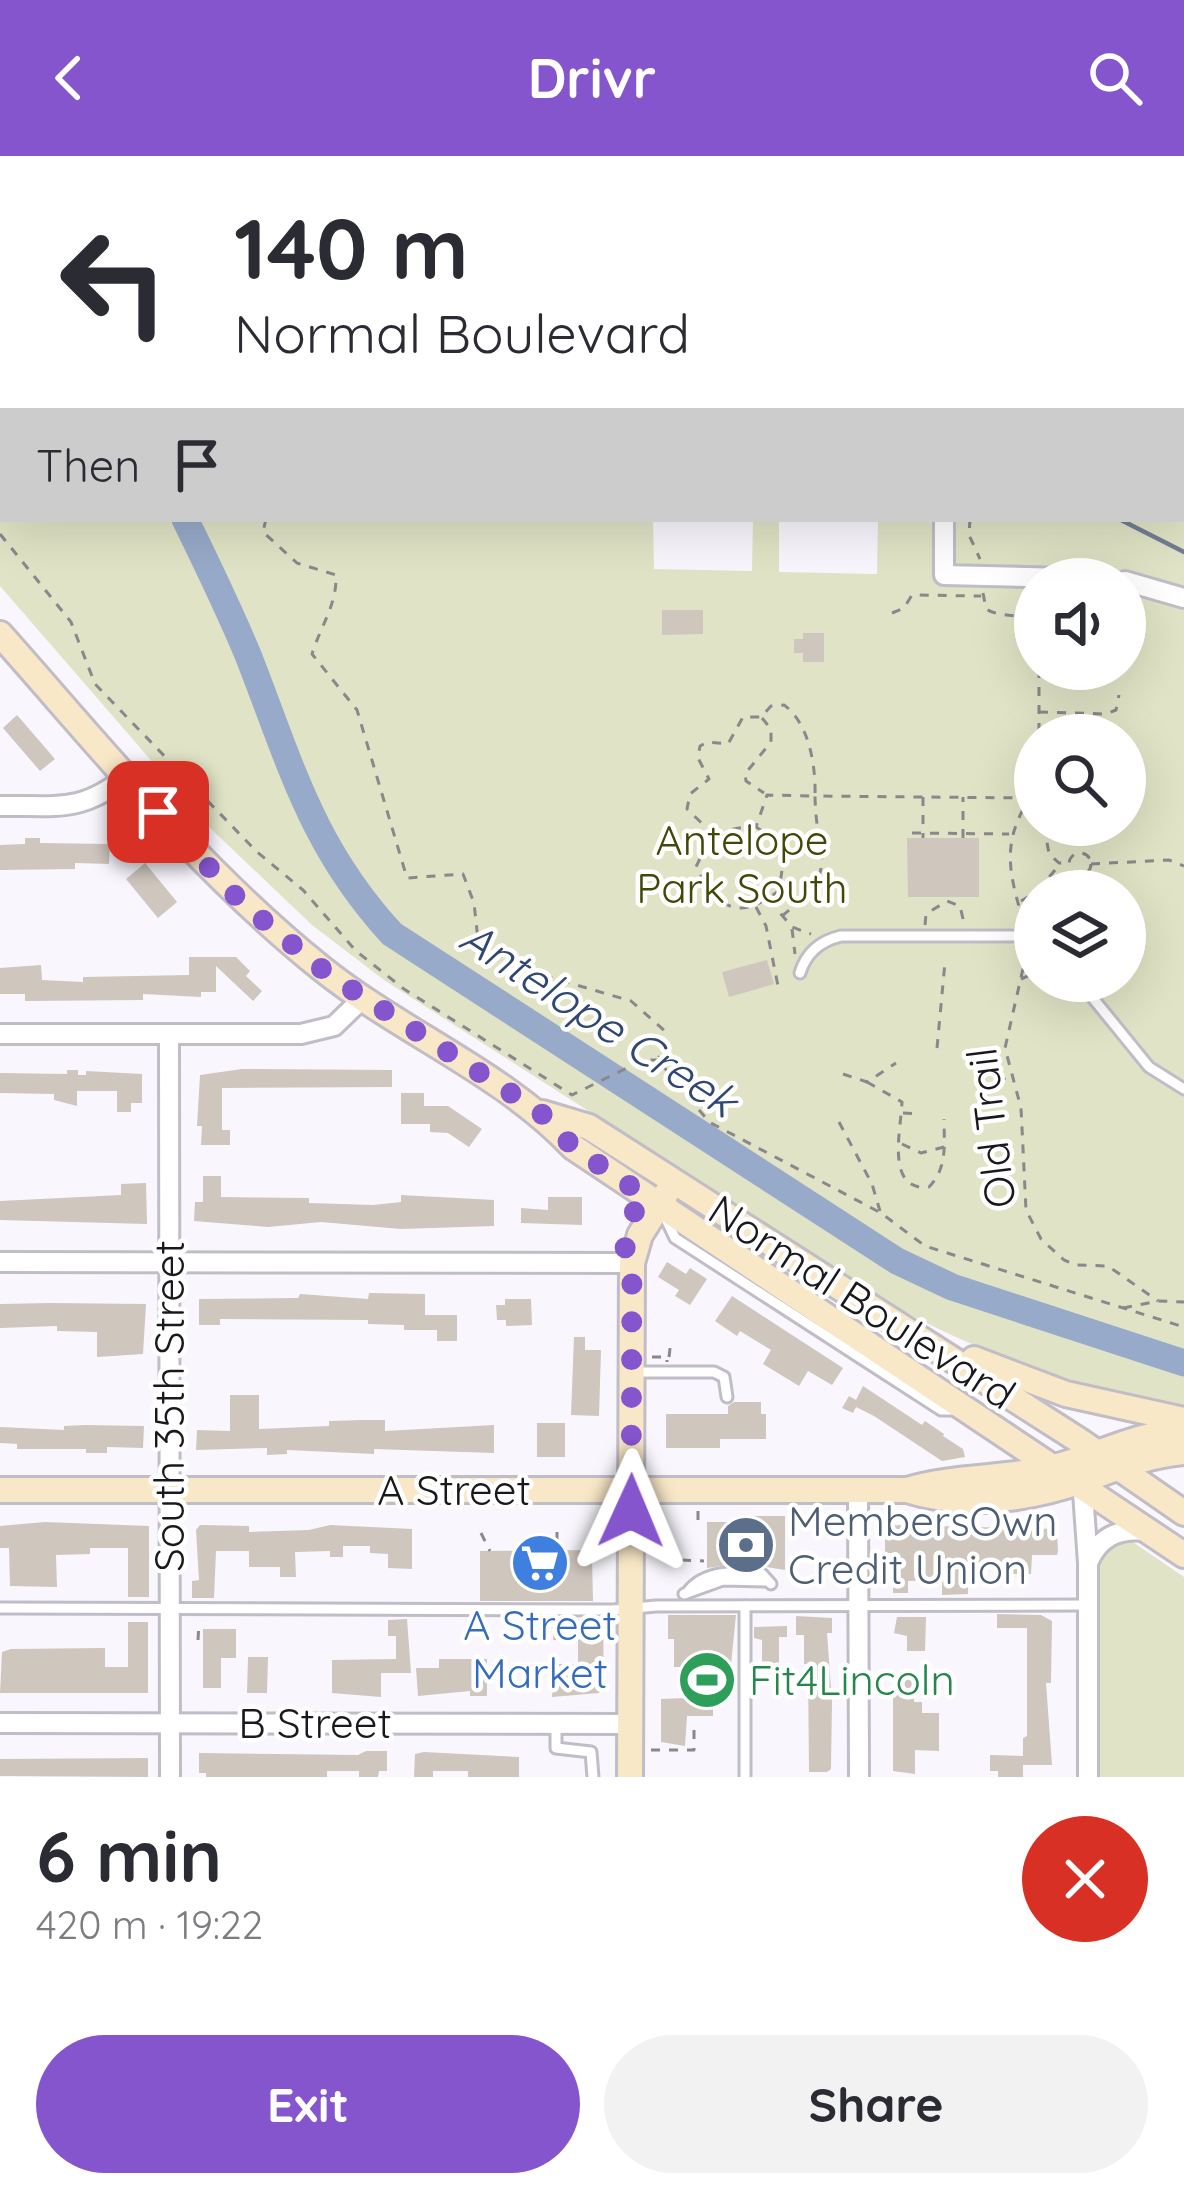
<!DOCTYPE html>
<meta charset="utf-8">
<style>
:root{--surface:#fff;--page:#f2f2f3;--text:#2b2b33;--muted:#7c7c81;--accent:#8555ce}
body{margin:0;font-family:Quicksand,sans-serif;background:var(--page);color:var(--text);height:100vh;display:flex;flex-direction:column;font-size:45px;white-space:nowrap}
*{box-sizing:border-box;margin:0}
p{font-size:39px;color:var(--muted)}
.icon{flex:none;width:66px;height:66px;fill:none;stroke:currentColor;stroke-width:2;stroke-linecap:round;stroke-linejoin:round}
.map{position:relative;height:1621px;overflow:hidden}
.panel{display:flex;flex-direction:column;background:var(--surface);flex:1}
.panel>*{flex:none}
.guide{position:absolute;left:0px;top:0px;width:1185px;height:366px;box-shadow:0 12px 48px #0002;background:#fff;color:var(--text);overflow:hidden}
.tools{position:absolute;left:1014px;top:402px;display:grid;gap:24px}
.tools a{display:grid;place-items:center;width:132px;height:132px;border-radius:50%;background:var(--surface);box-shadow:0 12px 48px #0002;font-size:60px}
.pin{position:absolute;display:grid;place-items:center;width:102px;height:102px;color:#fff;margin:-51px;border-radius:24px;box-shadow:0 6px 18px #0006}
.me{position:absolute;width:132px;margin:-66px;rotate:1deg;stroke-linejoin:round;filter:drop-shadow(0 0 9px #0008)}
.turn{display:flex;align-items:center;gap:42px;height:252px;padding:0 36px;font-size:54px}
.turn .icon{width:156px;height:156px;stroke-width:2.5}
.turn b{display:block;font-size:84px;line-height:102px}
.then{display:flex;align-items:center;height:114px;padding:0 36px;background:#0003;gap:24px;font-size:45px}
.round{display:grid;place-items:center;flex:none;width:126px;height:126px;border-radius:63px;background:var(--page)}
.head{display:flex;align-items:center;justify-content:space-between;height:204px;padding:0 36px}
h1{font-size:72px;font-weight:800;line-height:90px}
.action{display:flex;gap:24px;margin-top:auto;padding:24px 36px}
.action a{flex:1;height:138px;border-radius:72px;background:var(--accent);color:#fff;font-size:48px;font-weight:800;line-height:138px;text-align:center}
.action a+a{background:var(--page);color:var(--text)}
header{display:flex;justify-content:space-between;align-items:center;height:156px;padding:0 36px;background:var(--accent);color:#fff;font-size:54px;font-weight:800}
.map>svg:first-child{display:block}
.green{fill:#e0e3c5;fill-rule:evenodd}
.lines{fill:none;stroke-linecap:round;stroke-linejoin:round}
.stream{stroke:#717e95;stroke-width:4.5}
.river{stroke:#97aac9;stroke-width:27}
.building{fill:#cfc6be}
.service-casing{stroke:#c0bdc7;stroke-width:15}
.minor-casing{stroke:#c0bdc7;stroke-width:24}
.secondary-casing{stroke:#c0bdc7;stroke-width:30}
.path{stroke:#8a888d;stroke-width:3;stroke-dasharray:9 9;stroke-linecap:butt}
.service{stroke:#fff;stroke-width:9}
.minor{stroke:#fff;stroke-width:18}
.secondary{stroke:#f9e8c7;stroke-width:24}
.route{stroke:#8555ce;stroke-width:21;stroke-dasharray:0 37.8}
.labels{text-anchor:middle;stroke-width:9;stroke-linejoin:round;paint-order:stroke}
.park-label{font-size:42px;fill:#434707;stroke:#fff}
.street-label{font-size:42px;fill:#19181c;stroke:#fff}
.service-label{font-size:42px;fill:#4e5e75;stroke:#fff;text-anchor:start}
.shop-label{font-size:42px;fill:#366cbe;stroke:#fff}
.leisure-label{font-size:42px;fill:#27864d;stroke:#fff;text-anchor:start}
.water-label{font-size:45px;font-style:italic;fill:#2e4773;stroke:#fff}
</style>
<header><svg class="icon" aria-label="back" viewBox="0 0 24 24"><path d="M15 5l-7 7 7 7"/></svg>Drivr<svg class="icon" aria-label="search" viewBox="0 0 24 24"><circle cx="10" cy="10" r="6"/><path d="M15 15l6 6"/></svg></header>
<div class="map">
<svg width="1184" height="1621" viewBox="0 0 1184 1621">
<rect width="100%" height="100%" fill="#f9f7fd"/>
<g class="green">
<path d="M0,0L285,3H3V363H653L654,413L752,415L753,363H779V416L877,418L878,363L943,367L944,363H1182V3L960,0H1184V1252C1078,1230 982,1200 887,1146L384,824L312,769L208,670L0,430ZM1035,423H1125V513H1035ZM1035,579H1125V669H1035ZM1035,735H1125V825H1035Z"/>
<polygon points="1118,1376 1184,1421 1184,1621 1088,1621 1088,1407"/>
</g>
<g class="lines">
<g class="stream">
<polyline points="1004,3 1007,0"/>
<polyline points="1119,363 1184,396"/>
</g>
<g class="river">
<polyline points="34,0 37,3"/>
<path d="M185,363C207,408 229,453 248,499C290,606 311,690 392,778L897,1105L952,1131L1184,1207"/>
</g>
</g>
<g class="building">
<polygon points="662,454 703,454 703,478 662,479"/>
<polygon points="803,477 824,477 824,506 803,506 803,497 794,497 794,483 803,483"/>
<polygon points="17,559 55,603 40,615 3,572"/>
<polygon points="25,682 40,682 40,687 110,688 109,708 75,707 75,713 0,714 0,689 25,688"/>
<polygon points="907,682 979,682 979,741 908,741"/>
<polygon points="145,707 177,746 158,762 126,723"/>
<polygon points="189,801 236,801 250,815 246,820 262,835 253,845 216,810 216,836 201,836 201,841 143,838 143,844 25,845 25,838 0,838 0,812 41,809 42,824 83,826 83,821 189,819"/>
<polygon points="767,804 774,828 729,841 722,816"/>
<polygon points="242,913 392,914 392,931 222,932 222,974 230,974 230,989 201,989 202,970 197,970 200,919"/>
<polygon points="67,914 78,914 78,919 86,919 86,915 142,918 142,947 131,947 131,956 117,956 117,935 77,935 77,950 54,944 54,938 0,937 0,917 67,918"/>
<polygon points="401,937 424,937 424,950 448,950 482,973 469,991 448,977 430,976 430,968 401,968"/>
<polygon points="203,1020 221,1020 221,1041 309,1042 309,1047 373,1049 401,1046 401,1039 494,1044 494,1070 401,1073 321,1066 268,1071 194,1065 195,1046 203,1046"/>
<polygon points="146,1027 147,1068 0,1064 0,1045 121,1039 121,1028"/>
<polygon points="548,1041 582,1041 582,1069 521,1067 521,1052 548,1054"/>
<polygon points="667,1106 686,1118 690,1112 707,1123 690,1149 675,1140 679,1134 658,1121"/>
<polygon points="369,1137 425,1138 425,1159 457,1159 457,1185 437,1185 437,1174 404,1174 404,1169 368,1168 368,1164 220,1163 220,1169 199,1169 199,1143 298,1142 300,1138 368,1143"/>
<polygon points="732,1140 843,1212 832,1229 808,1215 799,1230 763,1208 771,1194 740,1175 737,1180 715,1165"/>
<polygon points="505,1143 531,1143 532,1169 506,1170 506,1164 497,1164 496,1149 505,1149"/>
<polygon points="50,1147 146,1148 143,1198 97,1201 97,1176 57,1175 57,1170 0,1172 0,1148"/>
<polygon points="574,1181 585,1181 585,1194 601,1194 599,1260 571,1259"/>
<polygon points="863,1230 922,1269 925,1265 944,1278 943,1280 963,1293 965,1301 942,1305 874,1260 856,1251 853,1257 842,1252 849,1240 856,1244"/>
<polygon points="230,1239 259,1239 259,1273 329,1270 329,1265 363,1264 385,1264 385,1275 494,1269 494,1297 374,1293 374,1298 287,1294 287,1298 267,1299 267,1292 196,1294 197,1274 230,1275"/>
<polygon points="734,1246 761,1246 761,1258 766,1258 766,1283 720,1283 720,1292 666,1292 666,1258 728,1258 728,1250"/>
<rect x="537" y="1267" width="28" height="34"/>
<polygon points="85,1269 144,1270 143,1292 107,1291 107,1297 86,1297 86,1293 17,1293 17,1288 0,1287 0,1271 64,1274 64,1270"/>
<polygon points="742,1360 785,1360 785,1414 742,1407 707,1412 707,1366 741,1366"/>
<polygon points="45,1366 149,1370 149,1441 128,1441 128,1392 90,1392 90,1398 56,1399 57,1431 10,1430 9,1392 0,1392 0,1370"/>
<polygon points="200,1369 249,1370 249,1376 309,1374 330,1369 412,1373 412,1413 388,1412 388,1398 370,1397 370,1390 343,1390 343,1401 330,1401 330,1395 295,1396 296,1421 280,1421 280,1411 249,1411 249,1395 216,1395 214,1442 192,1442 192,1425 199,1424 196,1374"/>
<polygon points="885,1369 1057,1373 1058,1395 1057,1399 1032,1399 1031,1418 1010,1418 1010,1409 984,1409 984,1426 968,1426 968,1438 942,1439 942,1424 908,1425 908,1437 893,1437 894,1407 892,1397 885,1397"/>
<polygon points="586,1394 592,1401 593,1445 480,1445 480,1395"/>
<polygon points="997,1458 1041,1459 1052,1465 1051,1527 1046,1527 1052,1609 1023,1609 1023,1621 998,1621 998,1615 990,1615 990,1599 1023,1600 1023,1582 1027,1580 1027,1472 997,1472"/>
<polygon points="668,1459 736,1459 728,1538 713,1537 713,1560 687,1560 685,1590 661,1586 661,1543 686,1542 686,1511 674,1511 674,1483 668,1483"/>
<polygon points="796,1460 832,1462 832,1477 827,1477 832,1546 831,1613 827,1616 809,1616 808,1508 804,1508 804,1479 796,1479"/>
<polygon points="897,1461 926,1461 925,1495 907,1495 907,1480 894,1477"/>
<polygon points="407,1463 411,1517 381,1517 381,1541 332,1537 332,1504 396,1503 396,1480 388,1480 388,1464"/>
<polygon points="577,1463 603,1463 604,1529 599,1537 552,1541 554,1508 578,1508 578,1485 553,1484 554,1472 577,1473"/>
<polygon points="128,1466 148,1466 148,1537 0,1537 2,1496 11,1493 105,1492 105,1511 128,1511"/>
<polygon points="787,1470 787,1481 779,1481 779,1508 762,1508 762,1484 754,1482 754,1471"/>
<polygon points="203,1473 236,1473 236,1502 221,1502 221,1532 203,1532"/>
<polygon points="248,1501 268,1501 267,1537 247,1537"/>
<polygon points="439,1503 487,1503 487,1540 470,1540 470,1535 418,1540 416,1512 439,1512"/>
<polygon points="898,1518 913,1518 914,1546 922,1546 922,1557 939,1557 939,1595 915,1594 915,1618 893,1615 893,1543"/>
<polygon points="366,1595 387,1595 387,1615 379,1615 378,1621 359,1621 359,1615 327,1615 327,1621 206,1621 206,1617 199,1617 199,1597 358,1599"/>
<polygon points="424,1596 519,1601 519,1621 468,1621 468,1615 433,1615 433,1621 414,1621 415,1598"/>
<polygon points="148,1602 148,1621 0,1620 0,1603"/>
</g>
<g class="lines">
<defs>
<g id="service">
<path d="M800,817C806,797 820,785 841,780H1035"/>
<polyline points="1079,825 1149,911 1184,933"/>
<polyline points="664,1059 675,1082 941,1254 954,1254"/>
<polyline points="637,1216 714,1216 724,1221 727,1241"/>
<path d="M687,1437C703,1414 737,1415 762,1418L771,1428"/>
<polyline points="684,1438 723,1424 766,1425"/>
<polyline points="0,1452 613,1454 656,1450 1086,1449"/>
<polyline points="556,1569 556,1592 591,1596 593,1621"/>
<polyline points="745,1621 745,1450"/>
</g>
<g id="minor">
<polyline points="627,0 627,3"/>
<polyline points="960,0 961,3"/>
<polyline points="944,363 944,419 1110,423"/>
<polyline points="1125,425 1184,442"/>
<path d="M0,650C56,649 80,658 127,620"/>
<polyline points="0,878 301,878 334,870 363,842"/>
<polyline points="169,878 170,1621"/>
<polyline points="0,1106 632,1107"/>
<polyline points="1082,1322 1088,1407 1088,1621"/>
<polyline points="858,1334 859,1621"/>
<path d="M1088,1407C1099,1381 1118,1372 1146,1375"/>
<polyline points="0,1567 631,1568"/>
</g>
<g id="secondary">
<path d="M0,478C103,594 200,715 321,812C402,877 502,916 573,991L1184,1399"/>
<polyline points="542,957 589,971 1083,1287 1184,1357"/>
<polyline points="974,1203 1066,1238 1184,1264"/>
<path d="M0,1334H907C953,1320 1001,1323 1047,1313C1094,1302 1136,1277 1184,1275"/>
<path d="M907,1334C963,1352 1029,1344 1084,1324C1117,1312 1148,1299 1184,1296"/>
<polyline points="630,1621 632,1107 640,1079 666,1038"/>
</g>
</defs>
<use href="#service" class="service-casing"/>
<use href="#minor" class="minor-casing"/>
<use href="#secondary" class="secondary-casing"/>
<g class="path">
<polyline points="170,0 171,3"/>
<polyline points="1075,0 1076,3"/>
<polyline points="1141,0 1142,3"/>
<polyline points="1182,132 1184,138"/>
<path d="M266,363L263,376L297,407L336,419C337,449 321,469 312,498L357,554L407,722L463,718L474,747L478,784L522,813L631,845L665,875L659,901"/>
<polyline points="970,363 969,379 980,403"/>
<polyline points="0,378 71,466 95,528 256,695 303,734 356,795 404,833 572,939 643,904 658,904 709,966 881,1057 925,1090 1184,1171"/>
<path d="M983,437L986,453C1002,463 1020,455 1035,468"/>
<polyline points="892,457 904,452 912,439 981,440"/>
<polyline points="1039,513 1039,579"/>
<polyline points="1039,556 1106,558 1116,554 1119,539"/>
<polyline points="762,562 771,573 771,586 745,618 746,625 764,637"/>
<polyline points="923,641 923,682"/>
<polyline points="1044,669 1049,698 1059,707 1068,707"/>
<path d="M756,671C783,688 787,707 777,736C736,767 717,750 696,711C710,680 722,671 756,671Z"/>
<polyline points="912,677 1009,678"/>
<path d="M714,679L687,653L690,638L709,623L698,602L700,590L708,586L728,588L743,561H761L771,550L784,549C809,567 816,610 815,640L767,639L756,671"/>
<polyline points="963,682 963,641"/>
<circle cx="1080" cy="708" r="11"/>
<polyline points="1091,708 1169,704 1184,710"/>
<polyline points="1038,735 1059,709"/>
<polyline points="769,744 792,771 811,778"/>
<polyline points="1021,745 1035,737"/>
<polyline points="756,751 766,770 778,830"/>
<path d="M782,760C843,710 816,708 815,640L1029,642"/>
<path d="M1024,767C1007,712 1001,683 1035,634"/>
<polyline points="925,769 926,758 947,745 960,750 964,767"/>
<polyline points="792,773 795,798"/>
<polyline points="1027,795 1005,892 1021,952 1026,1054 1041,1083 1064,1104 1076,1109 1108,1110 1158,1145"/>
<polyline points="1021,823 1035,817"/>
<polyline points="937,892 945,806"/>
<polyline points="843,918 867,926 896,907"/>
<polyline points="997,925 1009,921"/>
<path d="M867,926L902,946C901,974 885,1036 929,1031C948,1012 944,987 944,963"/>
<polyline points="903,957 921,958"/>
<polyline points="839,966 872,1028 880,1055"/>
<polyline points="902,988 921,997 944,991"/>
<polyline points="1123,1152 1158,1145 1184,1146"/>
<polyline points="652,1201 667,1201 667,1206"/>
<polyline points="669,1201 671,1184"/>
<polyline points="698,1355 698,1364 704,1364"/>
<polyline points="557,1376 557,1394"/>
<polyline points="481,1377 490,1395"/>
<polyline points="591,1398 594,1394 594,1376"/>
<polyline points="682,1404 704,1405"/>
<polyline points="198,1484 199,1466"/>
<polyline points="651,1594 694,1594 694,1568"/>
</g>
<use href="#service" class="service"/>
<use href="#minor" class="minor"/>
<use href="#secondary" class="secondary"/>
</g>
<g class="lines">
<path class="route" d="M158,656L241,746L328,818L540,956L573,991L645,1040C631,1059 615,1085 632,1107L631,1355"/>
</g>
<defs>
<symbol id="bank-disc" viewBox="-11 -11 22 22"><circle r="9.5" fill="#5c6f8a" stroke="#fff"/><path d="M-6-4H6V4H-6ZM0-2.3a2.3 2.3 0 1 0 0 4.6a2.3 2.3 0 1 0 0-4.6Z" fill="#fff"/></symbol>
<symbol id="supermarket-disc" viewBox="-11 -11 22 22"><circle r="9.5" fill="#3f7fe0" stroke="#fff"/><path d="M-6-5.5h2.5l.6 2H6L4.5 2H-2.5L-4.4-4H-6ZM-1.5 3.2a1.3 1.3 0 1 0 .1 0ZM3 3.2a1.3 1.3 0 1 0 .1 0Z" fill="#fff"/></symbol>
<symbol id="stadium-disc" viewBox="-11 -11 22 22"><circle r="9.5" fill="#2e9e5b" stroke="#fff"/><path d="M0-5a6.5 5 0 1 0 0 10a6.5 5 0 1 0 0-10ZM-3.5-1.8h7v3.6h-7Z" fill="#fff"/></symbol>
</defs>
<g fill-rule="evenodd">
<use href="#bank-disc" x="713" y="1356" width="66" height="66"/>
<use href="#supermarket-disc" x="507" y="1374" width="66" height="66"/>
<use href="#stadium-disc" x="674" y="1491" width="66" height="66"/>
</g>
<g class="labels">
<g class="park-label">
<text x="742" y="699">Antelope<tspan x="742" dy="48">Park South</tspan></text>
</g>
<g class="street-label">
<text transform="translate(991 972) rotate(-97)" y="15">Old Trail</text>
<text transform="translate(862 1146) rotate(33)" y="15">Normal Boulevard</text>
<text transform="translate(169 1250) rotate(-90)" y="15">South 35th Street</text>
<text x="454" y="1349">A Street</text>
<text x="315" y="1582">B Street</text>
</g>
<g class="service-label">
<text x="788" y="1380">MembersOwn<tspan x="788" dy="48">Credit Union</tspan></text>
</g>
<g class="shop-label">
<text x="540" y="1484">A Street<tspan x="540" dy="48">Market</tspan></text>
</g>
<g class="leisure-label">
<text x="749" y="1539">Fit4Lincoln</text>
</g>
<g class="water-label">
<text transform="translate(599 863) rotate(33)" y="16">Antelope Creek</text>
</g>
</g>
</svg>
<div class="tools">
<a><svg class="icon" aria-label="sound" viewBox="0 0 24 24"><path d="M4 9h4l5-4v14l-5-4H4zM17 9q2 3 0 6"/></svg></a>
<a><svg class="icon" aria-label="search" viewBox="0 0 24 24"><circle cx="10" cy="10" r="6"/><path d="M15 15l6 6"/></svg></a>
<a><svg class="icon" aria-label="layers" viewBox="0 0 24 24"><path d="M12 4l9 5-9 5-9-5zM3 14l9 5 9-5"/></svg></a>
</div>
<div class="pin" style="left:158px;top:656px;background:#d93025"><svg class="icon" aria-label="arrive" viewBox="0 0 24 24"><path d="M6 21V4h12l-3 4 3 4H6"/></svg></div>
<svg class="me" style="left:631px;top:1355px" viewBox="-20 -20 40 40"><path d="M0-17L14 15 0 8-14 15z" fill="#8555ce" stroke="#fff" stroke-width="4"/></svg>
<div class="guide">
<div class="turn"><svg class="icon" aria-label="left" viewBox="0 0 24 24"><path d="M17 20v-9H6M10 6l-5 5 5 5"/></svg><div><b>140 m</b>Normal Boulevard</div></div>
<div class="then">Then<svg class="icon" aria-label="arrive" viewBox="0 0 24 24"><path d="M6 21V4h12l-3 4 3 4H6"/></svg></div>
</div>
</div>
<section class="panel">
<div class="head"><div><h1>6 min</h1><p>420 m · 19:22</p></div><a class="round" style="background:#d93025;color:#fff"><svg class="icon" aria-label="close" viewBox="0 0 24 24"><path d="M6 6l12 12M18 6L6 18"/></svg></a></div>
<div class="action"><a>Exit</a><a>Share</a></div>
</section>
